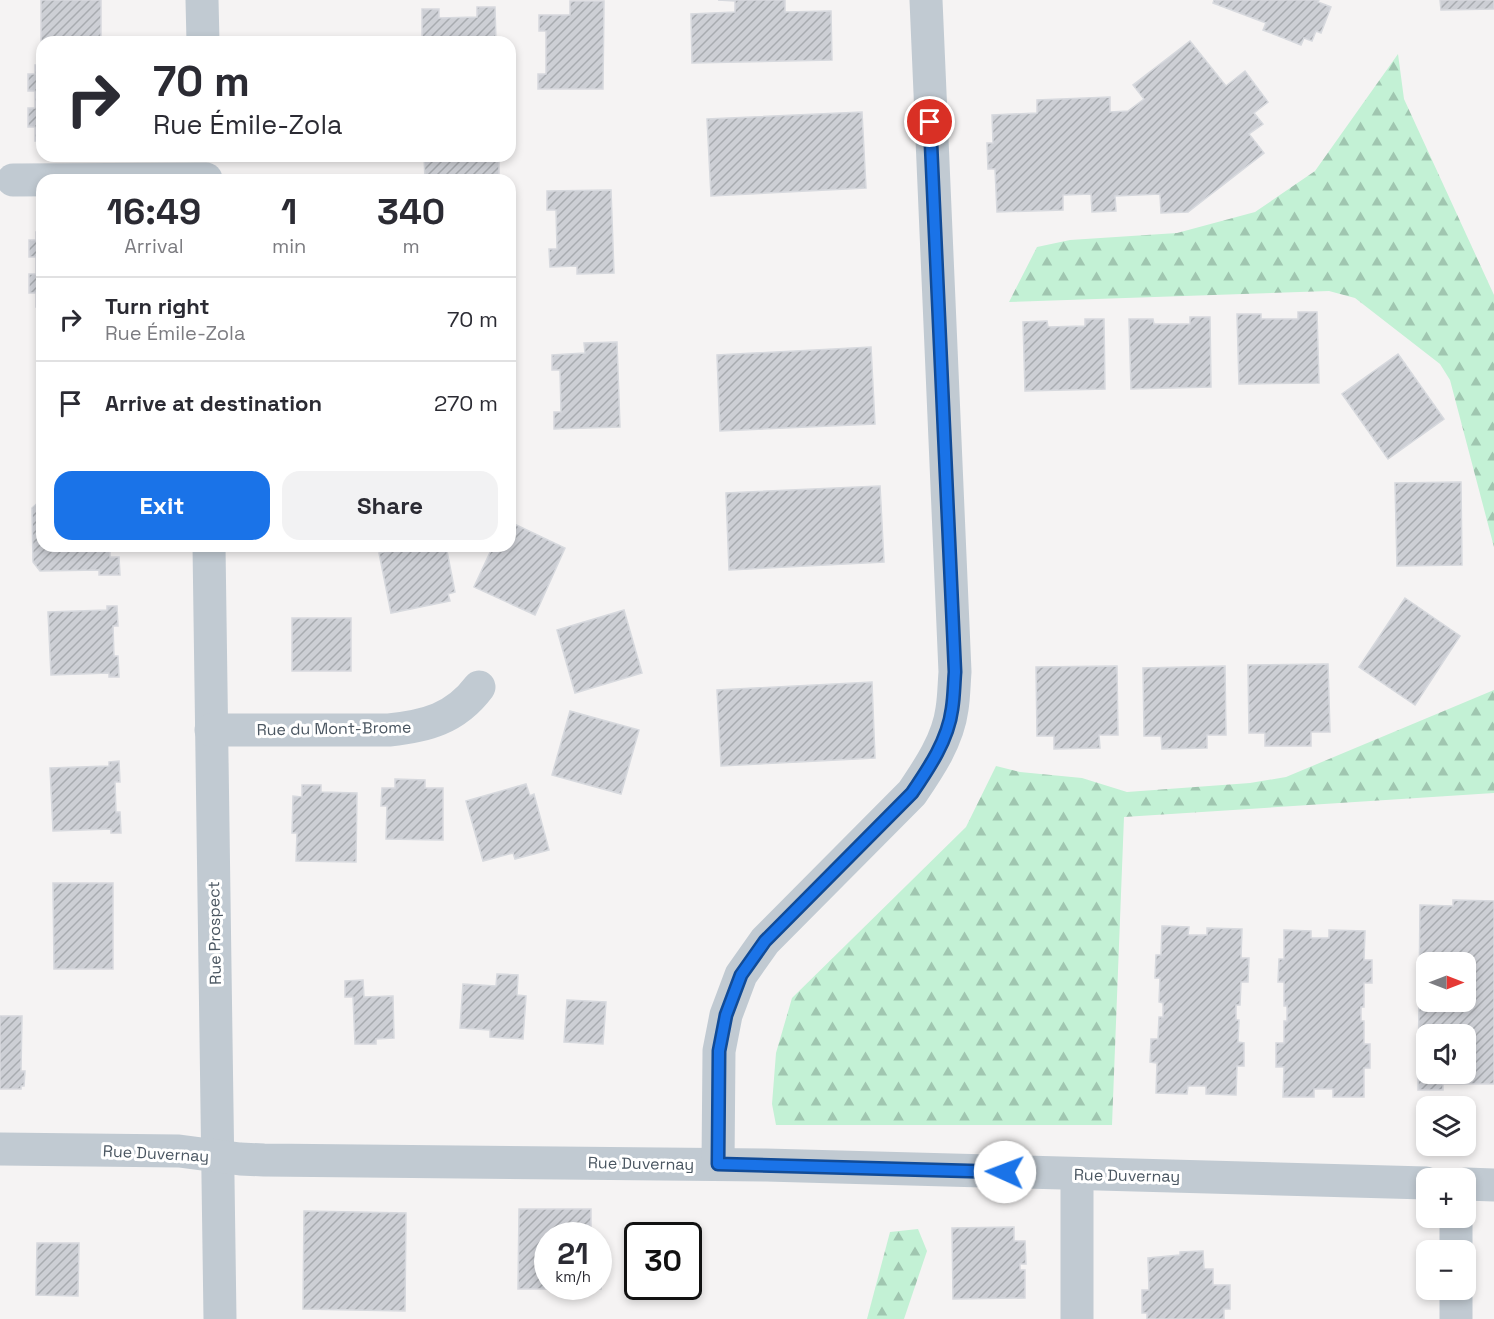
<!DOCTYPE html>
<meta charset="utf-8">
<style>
:root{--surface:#fff;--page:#f2f2f3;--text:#2b2b33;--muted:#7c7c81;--line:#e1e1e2;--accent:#1a73e8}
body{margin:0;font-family:"Space Grotesk",sans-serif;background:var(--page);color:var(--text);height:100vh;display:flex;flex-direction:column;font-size:22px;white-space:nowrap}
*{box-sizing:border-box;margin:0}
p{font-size:20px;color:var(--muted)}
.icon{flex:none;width:33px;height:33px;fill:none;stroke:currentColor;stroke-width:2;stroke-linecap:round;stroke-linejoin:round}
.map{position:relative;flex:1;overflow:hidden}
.side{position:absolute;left:36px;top:174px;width:480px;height:378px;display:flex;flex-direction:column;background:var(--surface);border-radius:18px;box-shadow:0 3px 9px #0003}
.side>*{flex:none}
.banner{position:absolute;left:36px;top:36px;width:480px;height:126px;border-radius:18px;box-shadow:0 3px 9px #0003;background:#fff;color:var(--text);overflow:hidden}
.needle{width:39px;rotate:90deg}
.controls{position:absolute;left:1416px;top:952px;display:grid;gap:12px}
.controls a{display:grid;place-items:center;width:60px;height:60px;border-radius:12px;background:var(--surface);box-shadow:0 3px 9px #0003;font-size:30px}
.speed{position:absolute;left:534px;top:1222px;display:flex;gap:12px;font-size:30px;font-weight:700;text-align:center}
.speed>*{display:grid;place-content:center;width:78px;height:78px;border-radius:50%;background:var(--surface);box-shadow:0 3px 9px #0003;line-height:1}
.speed small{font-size:15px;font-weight:400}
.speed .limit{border:3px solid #111;border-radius:9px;background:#fff;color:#111}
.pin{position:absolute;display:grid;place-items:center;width:51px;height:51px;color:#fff;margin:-26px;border:3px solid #fff;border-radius:50%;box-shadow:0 2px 6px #0007}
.me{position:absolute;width:66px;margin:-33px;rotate:272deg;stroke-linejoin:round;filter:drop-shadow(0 0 4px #0008)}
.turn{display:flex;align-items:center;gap:21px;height:126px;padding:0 18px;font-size:27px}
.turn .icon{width:78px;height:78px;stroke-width:2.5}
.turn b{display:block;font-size:42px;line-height:51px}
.eta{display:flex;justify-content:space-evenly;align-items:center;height:102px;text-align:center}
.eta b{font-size:36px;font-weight:600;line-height:42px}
.action{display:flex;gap:12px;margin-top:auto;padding:12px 18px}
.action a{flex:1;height:69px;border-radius:18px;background:var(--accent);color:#fff;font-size:24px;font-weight:600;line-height:69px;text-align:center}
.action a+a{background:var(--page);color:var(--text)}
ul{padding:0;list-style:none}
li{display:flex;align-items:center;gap:18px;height:84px;padding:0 18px;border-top:2px solid var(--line)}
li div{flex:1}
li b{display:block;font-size:22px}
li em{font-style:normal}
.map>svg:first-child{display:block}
.forest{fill:url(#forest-firs)}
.building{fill:url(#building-hatch);stroke:#d7d9de;stroke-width:1.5;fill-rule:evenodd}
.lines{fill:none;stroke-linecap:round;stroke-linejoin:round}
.minor{stroke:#c1cad2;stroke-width:33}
.route-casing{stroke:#114b97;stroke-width:15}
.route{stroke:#1a73e8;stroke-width:10}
.labels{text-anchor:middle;stroke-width:6;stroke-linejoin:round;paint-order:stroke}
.street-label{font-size:16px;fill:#4a5661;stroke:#fff}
</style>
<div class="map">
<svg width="1494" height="1319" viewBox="0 0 1494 1319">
<defs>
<pattern id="forest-firs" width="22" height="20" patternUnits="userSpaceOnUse" patternTransform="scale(1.5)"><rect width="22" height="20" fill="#c3f1d5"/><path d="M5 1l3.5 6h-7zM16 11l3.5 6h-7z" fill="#a0c6b0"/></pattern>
<pattern id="building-hatch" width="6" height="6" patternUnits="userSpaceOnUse" patternTransform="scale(1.5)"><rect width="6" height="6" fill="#cdcfd5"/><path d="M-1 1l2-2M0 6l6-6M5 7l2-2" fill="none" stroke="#a8abb0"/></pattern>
</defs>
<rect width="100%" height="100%" fill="#f5f3f3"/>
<g class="forest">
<polygon points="1398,54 1404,99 1494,295 1494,547 1450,380 1440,364 1355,298 1329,291 1009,302 1037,247 1070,240 1177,233 1255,212 1315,171"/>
<polygon points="1494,690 1494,793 1124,817 1112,1125 776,1125 772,1104 776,1053 792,998 966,827 996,766 1020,772 1082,778 1127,792 1250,783 1286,777"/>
<polygon points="918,1229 927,1251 904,1319 867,1319 890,1232"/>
</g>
<g class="building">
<rect x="41" y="0" width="60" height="41"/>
<polygon points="718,0 785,0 785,12 831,11 832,60 692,63 691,14 735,12 735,1"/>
<polygon points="1214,0 1319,0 1318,2 1331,7 1321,33 1316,31 1312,41 1304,38 1301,45 1263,30 1266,23 1213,3"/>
<polygon points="1440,0 1494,0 1494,9 1441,10"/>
<polygon points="570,1 604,1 603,89 538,89 538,74 546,74 546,31 539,31 539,15 570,15"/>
<polygon points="477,7 495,7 496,42 422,42 422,9 439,9 439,18 477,17"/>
<polygon points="1190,41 1226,86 1245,71 1268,102 1254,113 1263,124 1249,134 1264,153 1188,212 1161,213 1160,194 1115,196 1116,211 1092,212 1091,194 1063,195 1063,210 997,212 995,169 988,169 987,143 993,143 992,115 1037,113 1037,100 1110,97 1110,112 1128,111 1144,99 1133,85"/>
<polygon points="35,65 42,65 42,141 35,141 35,127 28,127 28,108 35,108 35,91 28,91 28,74 35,74"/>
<polygon points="862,112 866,188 711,196 707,119"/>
<polygon points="424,156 499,156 499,180 425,180"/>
<polygon points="611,190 614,273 577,274 577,266 550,267 549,249 557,249 556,210 547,210 547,191"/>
<polygon points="36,232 42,232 42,307 36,307 36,293 29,293 29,274 36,274 36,257 29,257 29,240 36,240"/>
<polygon points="1298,312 1317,312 1319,383 1239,384 1237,314 1261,314 1261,319 1298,319"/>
<polygon points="1190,317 1210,317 1211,387 1131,389 1129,319 1153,319 1154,324 1190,324"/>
<polygon points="1085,319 1104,319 1105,389 1025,391 1023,322 1047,321 1048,327 1085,326"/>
<polygon points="40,341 42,341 42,419 39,419"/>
<polygon points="617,342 620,427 554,429 554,412 561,412 560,370 552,370 552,355 585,353 584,343"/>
<polygon points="871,347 875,424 720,431 717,355"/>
<polygon points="1398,354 1444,419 1388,459 1342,394"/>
<polygon points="1461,482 1462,565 1397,566 1395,483"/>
<polygon points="880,486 884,562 729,570 726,493"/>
<polygon points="42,499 42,546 110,546 110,557 119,557 120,575 99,575 99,570 40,571 33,562 32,508"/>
<polygon points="510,522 565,548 535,615 474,587 493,546 510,546"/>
<polygon points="446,546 455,592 448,594 450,601 391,613 379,553 410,546"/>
<polygon points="1405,598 1460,636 1415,705 1359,667"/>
<polygon points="107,606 117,606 118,626 113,626 114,656 118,656 119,677 109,677 109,673 51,675 48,612 107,610"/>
<polygon points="624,610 642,673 575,693 557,630"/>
<rect x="292" y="618" width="59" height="53"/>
<polygon points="1328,664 1330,732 1311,732 1311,746 1265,746 1265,733 1249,733 1248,665"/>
<polygon points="1117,666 1118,735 1099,735 1100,748 1054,749 1054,736 1037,736 1036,667"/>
<polygon points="1225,666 1226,735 1207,735 1207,748 1162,749 1161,736 1144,736 1143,668"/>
<polygon points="872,682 875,758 721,766 717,690"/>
<polygon points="570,711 639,730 621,794 552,775"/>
<polygon points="119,761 120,782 115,782 116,812 120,812 121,833 111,833 111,829 53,831 50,768 109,766 109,762"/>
<polygon points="395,779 425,780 425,788 443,788 443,840 386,839 387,806 381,806 382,788 395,788"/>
<polygon points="526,784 530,796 534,794 549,850 515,859 513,853 483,861 466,801"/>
<polygon points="302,785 321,785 321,792 357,793 356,862 296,861 297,833 292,833 293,796 302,797"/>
<polygon points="53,883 113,883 113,969 54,969"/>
<path d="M1453,900L1494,901V1084H1443V1090H1418L1420,905L1453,906ZM1426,963H1466V1002H1426ZM1426,1035H1466V1074H1426Z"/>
<polygon points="1162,926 1189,927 1188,935 1207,935 1207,928 1242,929 1241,958 1249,958 1248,982 1241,982 1240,1005 1236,1005 1236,1020 1239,1020 1238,1042 1244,1043 1244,1066 1237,1066 1236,1095 1206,1094 1206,1086 1188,1086 1187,1094 1156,1093 1157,1063 1150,1062 1151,1039 1158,1039 1159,1017 1163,1017 1163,1003 1159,1002 1160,978 1155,978 1156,955 1161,955"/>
<polygon points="1284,930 1311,931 1311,938 1329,938 1329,930 1365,931 1364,960 1372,960 1372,983 1364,983 1364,1007 1361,1007 1361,1021 1364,1021 1364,1044 1370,1044 1370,1068 1364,1068 1364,1097 1333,1097 1333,1089 1314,1089 1314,1097 1283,1097 1284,1067 1276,1067 1276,1043 1284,1043 1284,1021 1287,1021 1287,1006 1284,1006 1284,982 1278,982 1279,959 1284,959"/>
<polygon points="497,974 518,975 517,995 526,996 523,1039 490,1037 490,1030 460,1028 463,984 496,986"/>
<polygon points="363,980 364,997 393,996 394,1038 376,1039 376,1044 355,1044 353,997 345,997 345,981"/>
<polygon points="567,1000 606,1002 603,1044 564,1042"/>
<polygon points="0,1016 22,1016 21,1071 25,1071 24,1086 21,1086 21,1089 0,1089"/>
<polygon points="519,1209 591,1209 591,1236 548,1236 548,1287 598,1287 598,1264 601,1264 601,1289 518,1289"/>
<polygon points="304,1211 406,1213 405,1311 303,1309"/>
<polygon points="1014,1227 1014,1241 1025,1241 1026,1264 1020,1264 1020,1270 1025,1270 1025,1298 953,1299 952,1228"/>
<polygon points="37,1243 79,1243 78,1296 36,1295"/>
<polygon points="1203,1251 1204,1269 1213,1269 1213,1285 1230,1285 1230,1309 1224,1309 1224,1319 1147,1319 1147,1313 1142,1313 1142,1290 1149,1290 1148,1258 1180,1255 1180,1252"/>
</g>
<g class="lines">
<g class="minor">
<polyline points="202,0 203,42"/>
<polyline points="13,180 206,179"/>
<polyline points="209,546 220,1319"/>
<path d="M211,730H389C426,726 455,719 479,687"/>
<polyline points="0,1149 179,1151 240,1159 264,1160 766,1165 1426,1183"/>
<path d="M718,1164L719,1051L726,1015L741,975L765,941L912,793C929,768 948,740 952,709C954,697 954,684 955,672L926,0"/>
<polyline points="1077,1174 1077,1319"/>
<polyline points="1466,1184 1494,1185"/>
<polyline points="1456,1218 1456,1251"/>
<polyline points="1456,1290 1456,1319"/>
</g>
</g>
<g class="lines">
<defs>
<path id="route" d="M930,122L955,672C954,684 954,697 952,709C948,740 929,768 912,793L765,941L741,975L726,1015L719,1051L718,1164L1005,1172"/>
</defs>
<use href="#route" class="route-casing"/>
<use href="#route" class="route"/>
</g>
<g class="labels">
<g class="street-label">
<text transform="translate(334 728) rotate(-1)" y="6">Rue du Mont-Brome</text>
<text transform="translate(214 933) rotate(-91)" y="6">Rue Prospect</text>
<text transform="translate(156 1153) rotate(3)" y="6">Rue Duvernay</text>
<text transform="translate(641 1163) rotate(1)" y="6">Rue Duvernay</text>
<text transform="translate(1127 1175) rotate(1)" y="6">Rue Duvernay</text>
</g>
</g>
</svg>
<div class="controls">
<a><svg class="needle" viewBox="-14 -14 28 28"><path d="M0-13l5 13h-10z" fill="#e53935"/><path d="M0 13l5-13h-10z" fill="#7c7c81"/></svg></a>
<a><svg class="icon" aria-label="sound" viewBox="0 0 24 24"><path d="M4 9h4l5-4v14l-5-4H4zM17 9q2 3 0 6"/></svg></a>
<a><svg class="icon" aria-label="layers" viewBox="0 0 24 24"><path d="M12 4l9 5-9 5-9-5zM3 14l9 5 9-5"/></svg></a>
<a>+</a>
<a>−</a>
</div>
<div class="speed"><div>21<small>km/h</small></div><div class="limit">30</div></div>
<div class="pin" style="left:930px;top:122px;background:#d93025"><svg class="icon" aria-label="arrive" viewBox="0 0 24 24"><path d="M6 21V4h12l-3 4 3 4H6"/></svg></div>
<svg class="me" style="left:1005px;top:1172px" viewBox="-20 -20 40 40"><circle r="19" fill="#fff"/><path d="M0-13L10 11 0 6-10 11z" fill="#1a73e8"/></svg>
<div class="banner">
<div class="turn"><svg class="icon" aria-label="right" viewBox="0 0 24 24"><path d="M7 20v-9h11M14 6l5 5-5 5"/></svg><div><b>70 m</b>Rue Émile-Zola</div></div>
</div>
<section class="side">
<div class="eta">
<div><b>16:49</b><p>Arrival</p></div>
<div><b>1</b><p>min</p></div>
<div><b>340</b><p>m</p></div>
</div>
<ul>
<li><svg class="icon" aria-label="right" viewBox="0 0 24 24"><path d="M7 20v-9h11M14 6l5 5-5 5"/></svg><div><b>Turn right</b><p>Rue Émile-Zola</p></div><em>70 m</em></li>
<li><svg class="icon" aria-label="arrive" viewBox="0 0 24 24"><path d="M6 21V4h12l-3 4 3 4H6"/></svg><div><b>Arrive at destination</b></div><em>270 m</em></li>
</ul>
<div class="action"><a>Exit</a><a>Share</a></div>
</section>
</div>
